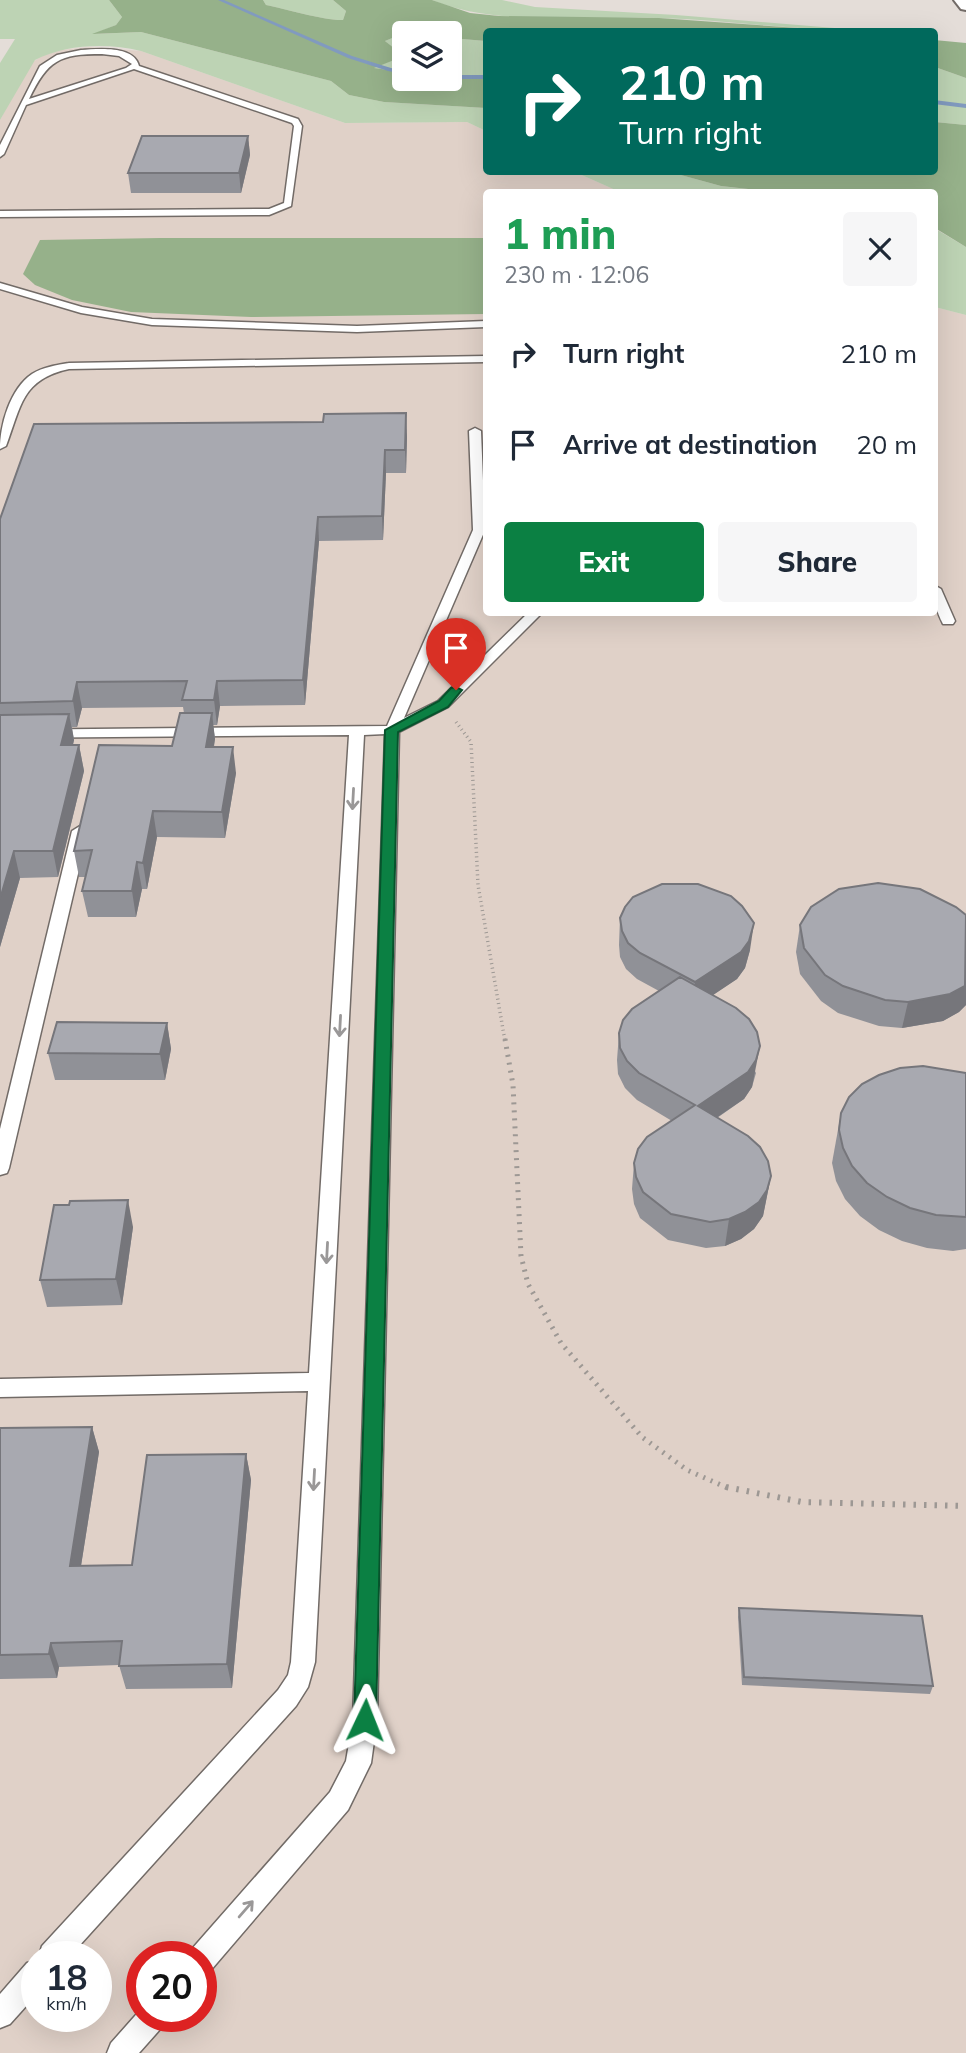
<!DOCTYPE html>
<meta charset="utf-8">
<style>
:root{--surface:#fff;--page:#f6f6f7;--text:#1f2937;--muted:#747a83;--accent:#0b8043}
body{margin:0;font-family:Mulish,sans-serif;background:var(--page);color:var(--text);height:100vh;display:flex;flex-direction:column;font-size:26px;white-space:nowrap}
*{box-sizing:border-box;margin:0}
p{font-size:23px;color:var(--muted)}
.icon{flex:none;width:38px;height:38px;fill:none;stroke:currentColor;stroke-width:2;stroke-linecap:round;stroke-linejoin:round}
.map{position:relative;flex:1;overflow:hidden}
.details{position:absolute;left:483px;top:189px;width:455px;height:427px;display:flex;flex-direction:column;background:var(--surface);border-radius:7px;box-shadow:0 7px 28px #0002}
.details>*{flex:none}
.guide{position:absolute;left:483px;top:28px;width:455px;height:147px;border-radius:7px;box-shadow:0 7px 28px #0002;background:#00695c;color:#fff;overflow:hidden}
.fabs{position:absolute;left:392px;top:21px;display:grid;gap:14px}
.fabs a{display:grid;place-items:center;width:70px;height:70px;border-radius:7px;background:var(--surface);box-shadow:0 7px 28px #0002;font-size:35px}
.speed{position:absolute;left:21px;top:1941px;display:flex;gap:14px;font-size:35px;font-weight:700;text-align:center}
.speed>*{display:grid;place-content:center;width:91px;height:91px;border-radius:50%;background:var(--surface);box-shadow:0 7px 28px #0002;line-height:1}
.speed small{font-size:18px;font-weight:400}
.speed .limit{border:10px solid #d22;background:#fff;color:#111}
.pin{position:absolute;display:grid;place-items:center;width:60px;height:60px;color:#fff;margin:-72px -30px;border-radius:50% 50% 50% 0;rotate:-45deg;box-shadow:0 0 7px #0007}
.pin .icon{rotate:45deg}
.me{position:absolute;width:77px;margin:-38px;rotate:2deg;stroke-linejoin:round;filter:drop-shadow(0 0 5px #0008)}
.turn{display:flex;align-items:center;gap:24px;height:147px;padding:0 21px;font-size:32px}
.turn .icon{width:91px;height:91px;stroke-width:2.5}
.turn b{display:block;font-size:49px;line-height:60px}
.round{display:grid;place-items:center;flex:none;width:74px;height:74px;border-radius:7px;background:var(--page)}
.overview{display:flex;align-items:center;justify-content:space-between;height:119px;padding:0 21px}
h1{font-size:42px;font-weight:800;line-height:52px;color:#1e9e55}
.cta{display:flex;gap:14px;margin-top:auto;padding:14px 21px}
.cta a{flex:1;height:80px;border-radius:7px;background:var(--accent);color:#fff;font-size:28px;font-weight:800;line-height:80px;text-align:center}
.cta a+a{background:var(--page);color:var(--text)}
ul{padding:0;list-style:none}
li{display:flex;align-items:center;gap:21px;height:91px;padding:0 21px}
li div{flex:1}
li b{display:block;font-size:26px}
li em{font-style:normal}
.map>svg:first-child{display:block}
.built{fill:#e0d1c8;fill-rule:evenodd}
.green{fill:#bdd3b4}
.forest{fill:#96b18a}
.lines{fill:none;stroke-linecap:round;stroke-linejoin:round}
.stream{fill:#819abf;fill-rule:evenodd}
.service-casing{stroke:#726b67;stroke-width:3}
.minor-casing{stroke:#726b67;stroke-width:4}
.path-far2{stroke:#9d9894;stroke-width:3.5;stroke-dasharray:1 3.5;stroke-linecap:butt}
.path-far1{stroke:#9d9894;stroke-width:5;stroke-dasharray:2 6;stroke-linecap:butt}
.path{stroke:#9d9894;stroke-width:6;stroke-dasharray:2.5 8;stroke-linecap:butt}
.service{fill:#fff;fill-rule:evenodd}
.minor{fill:#fff;fill-rule:evenodd}
.wall{fill:#909197}
.shaded-wall{fill:#76767b}
.building{fill:#a8a9b0;stroke:#76767b;stroke-width:2}
.oneway{stroke:#9a9898}
.route{fill:#0b8043;stroke:#07532c;stroke-width:2}
</style>
<div class="map">
<svg width="966" height="2053" viewBox="0 0 966 2053">
<rect width="100%" height="100%" fill="#e4ddd8"/>
<path class="built" d="M90,47L141,51L345,123L467,122L486,131V172H575L620,192H486V612H934L935,307L966,315V2053H0V120L31,63L44,55L61,50ZM37,1956H96V2016H37ZM142,1956H201V2016H142Z"/>
<g class="green">
<path d="M0,0H109L122,17L116,25L94,34L141,32L331,81L349,95L384,102L486,108V131L467,122L345,123L141,51C107,43 67,44 35,60L0,120V63L15,39H0Z"/>
<path d="M263,0H333L346,11L343,20C326,21 286,9 266,5Z"/>
<path d="M432,0H502L535,7L676,15L871,31C800,31 729,20 658,18C587,16 498,27 432,0Z"/>
<polygon points="400,34 404,35 404,72 372,68 403,56 385,41"/>
<polygon points="450,38 486,41 486,75 450,76"/>
<polygon points="935,67 966,78 966,125 935,122"/>
<polygon points="575,172 670,172 721,186 775,192 620,192"/>
<polygon points="934,228 966,247 966,315 935,307"/>
</g>
<g class="forest">
<path d="M109,0H263L266,5C286,9 326,21 343,20L346,11L333,0H432L470,13L499,16L659,18L840,31L486,32V41L450,38V33H404L385,41L404,56L374,68L404,72V79L486,75V108L384,102L349,95L331,81L141,32L92,34L116,25L122,17Z"/>
<polygon points="934,40 966,43 966,78 935,67"/>
<polygon points="935,122 966,125 966,247 935,228 934,192 775,192 721,186 670,172 934,172"/>
<polygon points="160,238 486,238 486,314 251,317 131,312 72,300 35,285 23,274 40,240"/>
</g>
<g class="lines">
<g class="stream">
<polygon points="218,0 224,0 352,56 391,68 404,70 404,74 388,71 348,58"/>
<rect x="450" y="75" width="36" height="4"/>
<polygon points="934,100 966,104 966,108 934,104"/>
</g>
<defs>
<g id="service">
<path d="M81,50C98,49 134,45 139,66L298,119L302,126L291,206L269,215L0,217V211L269,209L284,203L294,126L292,123L134,69L26,105L4,154L0,157V145L40,66L57,55ZM102,54L119,56L132,64L126,68L29,99C48,60 59,54 102,54Z"/>
<polygon points="0,283 82,307 152,319 357,326 486,321 486,327 357,332 152,325 81,313 0,289"/>
<path d="M486,356V362L69,369C22,379 21,406 6,446L0,449C0,425 10,389 32,374C43,367 57,365 69,363Z"/>
<polygon points="475,428 481,431 485,530 404,718 438,701 529,612 543,612 448,707 399,732 377,1720 371,1763 348,1810 211,1970 201,1973 201,1956 189,1956 191,1950 330,1792 346,1761 353,1720 385,734 364,735 315,1662 308,1687 296,1706 70,1956 39,1956 42,1946 278,1690 288,1675 291,1662 308,1391 0,1397 0,1379 309,1373 349,735 0,738 0,730 387,726 473,530 469,431"/>
<path d="M934,585L941,589L955,621L953,624H943C936,611 934,600 934,585Z"/>
<polygon points="80,826 88,831 9,1168 7,1173 0,1175 0,1129 72,831"/>
<polygon points="37,1960 37,1994 10,2024 0,2028 0,1994 27,1963"/>
<polygon points="142,2008 142,2016 167,2016 163,2026 139,2053 107,2053 111,2043"/>
</g>
<polygon id="minor" points="954,0 966,0 966,10 961,9"/>
</defs>
<use href="#service" class="service-casing"/>
<use href="#minor" class="minor-casing"/>
<polyline class="path-far2" points="456,722 471,742 478,885 505,1041"/>
<polyline class="path-far1" points="505,1039 513,1085 521,1256 528,1284 561,1343 642,1437 687,1470 730,1489"/>
<polyline class="path" points="726,1487 802,1502 966,1506"/>
<use href="#service" class="service"/>
<use href="#minor" class="minor"/>
</g>
<g class="wall">
<polygon points="248,136 250,155 241,193 131,193 128,173"/>
<polygon points="407,436 406,473 386,473 383,540 319,541 305,705 220,706 217,725 213,725 215,739 214,747 236,773 225,838 157,837 147,889 142,889 136,917 88,917 82,891 86,877 79,877 74,851 172,746 184,713 183,707 82,708 77,727 72,727 74,740 73,745 79,745 84,771 58,877 20,878 0,947 0,519"/>
<polygon points="966,915 966,1005 959,1012 943,1021 902,1028 879,1026 838,1013 821,1001 800,974 796,952 800,925"/>
<polygon points="620,918 750,950 745,968 737,979 713,995 756,1073 752,1087 744,1099 717,1118 771,1176 763,1216 754,1229 741,1239 725,1246 706,1248 668,1240 640,1218 634,1204 632,1189 634,1163 672,1121 637,1100 625,1088 618,1074 617,1060 619,1033 659,991 637,979 626,969 620,957 619,945"/>
<polygon points="167,1023 171,1049 165,1080 55,1080 48,1053"/>
<polygon points="966,1073 966,1249 953,1251 927,1248 902,1241 879,1230 860,1216 845,1199 836,1181 832,1163 841,1113"/>
<polygon points="69,1205 133,1227 122,1305 47,1307 40,1280"/>
<polygon points="92,1427 99,1452 81,1566 132,1565 246,1454 251,1480 232,1688 126,1689 119,1665 59,1667 57,1678 0,1679 0,1428"/>
<polygon points="739,1608 933,1686 930,1694 742,1685 738,1617"/>
</g>
<g class="shaded-wall">
<polygon points="248,136 250,155 241,193 239,173"/>
<polygon points="406,413 407,436 406,473 405,450"/>
<polygon points="385,450 386,473 383,540 382,516"/>
<polygon points="318,517 319,541 305,705 303,680"/>
<polygon points="217,681 220,706 217,725 214,700"/>
<polygon points="77,682 82,708 77,727 73,701"/>
<polygon points="212,713 215,739 209,772 206,747"/>
<polygon points="69,714 74,740 66,771 61,745"/>
<polygon points="79,745 84,771 58,877 53,851"/>
<polygon points="233,747 236,773 225,838 222,812"/>
<polygon points="153,811 157,837 147,889 143,863"/>
<polygon points="14,851 20,878 0,947 0,899"/>
<polygon points="137,862 142,889 136,917 132,891"/>
<polygon points="754,923 750,950 745,968 737,979 692,1009 695,982"/>
<polygon points="966,985 966,1005 959,1012 943,1021 902,1028 908,1002"/>
<polygon points="167,1023 171,1049 165,1080 160,1054"/>
<polygon points="760,1046 752,1087 744,1099 694,1133 698,1106"/>
<polygon points="771,1176 763,1216 754,1229 741,1239 725,1246 729,1219"/>
<polygon points="128,1200 133,1227 122,1305 116,1279"/>
<polygon points="92,1427 99,1452 77,1591 70,1566"/>
<polygon points="246,1454 251,1480 232,1688 227,1664"/>
<polygon points="51,1643 59,1667 57,1678 49,1654"/>
</g>
<g class="building">
<polygon points="142,136 248,136 239,173 128,173"/>
<polygon points="406,413 405,450 385,450 382,516 318,517 303,680 217,681 214,700 182,700 187,681 77,682 73,701 0,703 0,519 34,424 323,422 324,414"/>
<polygon points="180,713 212,713 206,747 233,747 222,812 153,811 143,863 137,862 132,891 82,891 92,850 74,851 99,745 172,746"/>
<polygon points="69,714 61,745 79,745 53,851 14,851 0,899 0,715"/>
<polygon points="878,883 920,889 956,907 966,915 965,986 950,994 908,1002 885,1000 843,986 825,975 804,948 800,925 811,907 839,889"/>
<polygon points="662,884 698,884 731,896 742,906 754,923 749,941 741,952 695,982 640,953 628,943 622,931 620,918 625,907 633,897"/>
<polygon points="680,977 736,1008 749,1019 757,1032 760,1046 756,1060 748,1072 698,1106 748,1136 760,1147 768,1161 771,1176 767,1190 759,1202 745,1212 729,1219 710,1222 671,1214 643,1192 636,1177 634,1163 638,1149 647,1137 695,1105 639,1073 627,1061 620,1048 619,1033 623,1020 632,1009"/>
<polygon points="57,1022 167,1023 160,1054 48,1053"/>
<polygon points="923,1066 966,1073 966,1217 936,1215 910,1208 887,1197 867,1183 852,1166 843,1148 839,1130 841,1113 849,1097 862,1084 879,1075 900,1068"/>
<polygon points="128,1200 116,1279 40,1280 54,1205 69,1205 70,1201"/>
<polygon points="92,1427 70,1566 132,1565 147,1455 246,1454 227,1664 119,1666 122,1641 51,1643 49,1654 0,1655 0,1428"/>
<polygon points="739,1608 922,1616 933,1686 744,1677"/>
</g>
<defs><path id="oneway-shaft" d="M-6 0H5M1.5-3L5.5 0L1.5 3" fill="none" stroke-width="1.6" stroke-linecap="round" stroke-linejoin="round" transform="scale(1.75)"/></defs>
<g class="oneway">
<use href="#oneway-shaft" transform="translate(353 799) rotate(93)"/>
<use href="#oneway-shaft" transform="translate(340 1026) rotate(93)"/>
<use href="#oneway-shaft" transform="translate(327 1253) rotate(93)"/>
<use href="#oneway-shaft" transform="translate(314 1480) rotate(93)"/>
<use href="#oneway-shaft" transform="translate(246 1909) rotate(-49)"/>
</g>
<polygon class="route" points="456,687 462,690 448,707 398,732 376,1720 373,1728 365,1731 357,1728 354,1720 385,730 439,701 451,688"/>
</svg>
<div class="fabs">
<a><svg class="icon" aria-label="layers" viewBox="0 0 24 24"><path d="M12 4l9 5-9 5-9-5zM3 14l9 5 9-5"/></svg></a>
</div>
<div class="speed"><div>18<small>km/h</small></div><div class="limit">20</div></div>
<div class="pin" style="left:456px;top:690px;background:#d93025"><svg class="icon" aria-label="arrive" viewBox="0 0 24 24"><path d="M6 21V4h12l-3 4 3 4H6"/></svg></div>
<svg class="me" style="left:365px;top:1720px" viewBox="-20 -20 40 40"><path d="M0-17L14 15 0 8-14 15z" fill="#0b8043" stroke="#fff" stroke-width="4"/></svg>
<div class="guide">
<div class="turn"><svg class="icon" aria-label="right" viewBox="0 0 24 24"><path d="M7 20v-9h11M14 6l5 5-5 5"/></svg><div><b>210 m</b>Turn right</div></div>
</div>
<section class="details">
<div class="overview"><div><h1>1 min</h1><p>230 m · 12:06</p></div><a class="round"><svg class="icon" aria-label="close" viewBox="0 0 24 24"><path d="M6 6l12 12M18 6L6 18"/></svg></a></div>
<ul>
<li><svg class="icon" aria-label="right" viewBox="0 0 24 24"><path d="M7 20v-9h11M14 6l5 5-5 5"/></svg><div><b>Turn right</b></div><em>210 m</em></li>
<li><svg class="icon" aria-label="arrive" viewBox="0 0 24 24"><path d="M6 21V4h12l-3 4 3 4H6"/></svg><div><b>Arrive at destination</b></div><em>20 m</em></li>
</ul>
<div class="cta"><a>Exit</a><a>Share</a></div>
</section>
</div>
